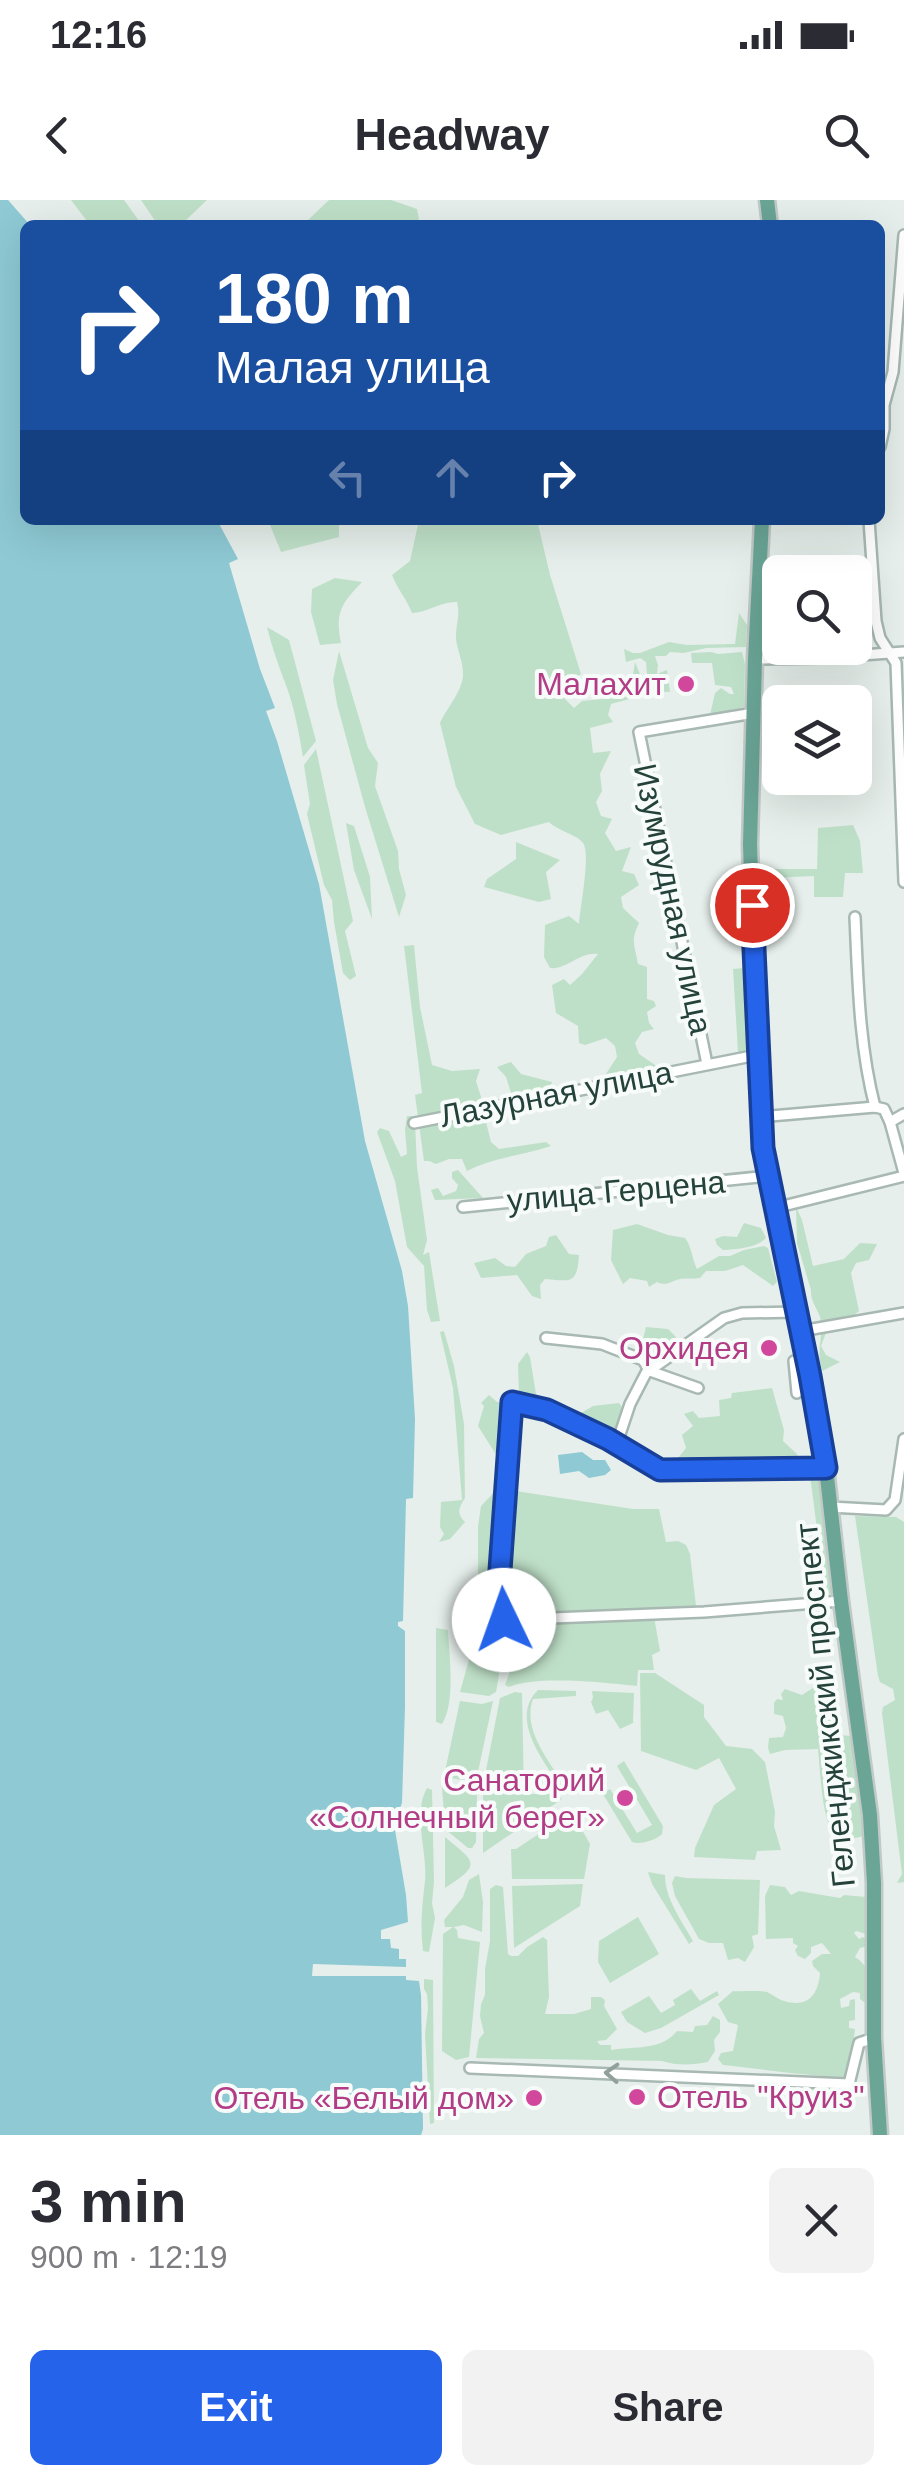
<!DOCTYPE html>
<meta charset="utf-8">
<style>
:root{--surface:#fff;--page:#f2f2f3;--text:#2b2b33;--muted:#7c7c81;--accent:#2563eb}
body{margin:0;font-family:Helvetica,sans-serif;background:var(--page);color:var(--text);height:100vh;display:flex;flex-direction:column;font-size:38px;white-space:nowrap}
*{box-sizing:border-box;margin:0}
p{font-size:32px;color:var(--muted)}
.icon{flex:none;width:55px;height:55px;fill:none;stroke:currentColor;stroke-width:2;stroke-linecap:round;stroke-linejoin:round}
.map{position:relative;height:1935px;overflow:hidden}
.details{display:flex;flex-direction:column;background:var(--surface);flex:1}
.details>*{flex:none}
.top-card{position:absolute;left:20px;top:20px;width:865px;height:305px;border-radius:15px;box-shadow:0 10px 40px #0002;background:#1a4fa0;color:#fff;overflow:hidden}
.buttons{position:absolute;left:762px;top:355px;display:grid;gap:20px}
.buttons a{display:grid;place-items:center;width:110px;height:110px;border-radius:15px;background:var(--surface);box-shadow:0 10px 40px #0002;font-size:50px}
.pin{position:absolute;display:grid;place-items:center;width:85px;height:85px;color:#fff;margin:-42px;border:5px solid #fff;border-radius:50%;box-shadow:0 2px 10px #0007}
.me{position:absolute;width:110px;margin:-55px;rotate:357deg;stroke-linejoin:round;filter:drop-shadow(0 0 8px #0008)}
.turn{display:flex;align-items:center;gap:35px;height:210px;padding:0 30px;font-size:45px}
.turn .icon{width:130px;height:130px;stroke-width:2.5}
.turn b{display:block;font-size:70px;line-height:85px}
.lanes{display:flex;align-items:center;height:95px;padding:0 30px;background:#0003;justify-content:center;gap:50px;direction:ltr}
.lanes .off{opacity:.35}
.round{display:grid;place-items:center;flex:none;width:105px;height:105px;border-radius:15px;background:var(--page)}
.summary{display:flex;align-items:center;justify-content:space-between;height:170px;padding:0 30px}
h1{font-size:60px;font-weight:800;line-height:75px}
.cta{display:flex;gap:20px;margin-top:auto;padding:20px 30px}
.cta a{flex:1;height:115px;border-radius:15px;background:var(--accent);color:#fff;font-size:40px;font-weight:800;line-height:115px;text-align:center}
.cta a+a{background:var(--page);color:var(--text)}
.status{display:flex;justify-content:space-between;align-items:center;height:70px;padding:0 50px;background:var(--surface);direction:ltr}
.status svg{height:28px;fill:currentColor}
header{display:flex;justify-content:space-between;align-items:center;height:130px;padding:0 30px;background:var(--surface);font-size:45px;font-weight:800}
.map>svg:first-child{display:block}
.green{fill:#bfe0c8}
.water{fill:#8ec9d4}
.pier{fill:#e6efeb}
.lines{fill:none;stroke-linecap:round;stroke-linejoin:round}
.street-casing{stroke:#a8b8b2;stroke-width:14}
.primary-casing{stroke:#c2cac8;stroke-width:19}
.street{stroke:#fff;stroke-width:9}
.primary{stroke:#6aa596;stroke-width:14}
.oneway{stroke:#92a09c}
.route-casing{stroke:#184099;stroke-width:25}
.route{stroke:#2563eb;stroke-width:18}
.hotel-dot{fill:#d1479c;stroke:#f7fbf9;stroke-width:4}
.labels{text-anchor:middle;stroke-width:8;stroke-linejoin:round;paint-order:stroke}
.hotel-label{font-size:32px;fill:#b23c85;stroke:#f7fbf9;text-anchor:end}
.street-label{font-size:32px;fill:#24423a;stroke:#f7fbf9}
</style>
<div class="status"><b>12:16</b><svg viewBox="0 0 49 12"><path d="M0 12V9h3v3zM5 12V6h3v6zM10 12V3h3v9zM15 12V0h3v12zM26 1h20v11H26zM47 4h2v5h-2z"/></svg></div>
<header><svg class="icon" aria-label="back" viewBox="0 0 24 24"><path d="M15 5l-7 7 7 7"/></svg>Headway<svg class="icon" aria-label="search" viewBox="0 0 24 24"><circle cx="10" cy="10" r="6"/><path d="M15 15l6 6"/></svg></header>
<div class="map">
<svg width="904" height="1935" viewBox="0 0 904 1935">
<rect width="100%" height="100%" fill="#e6efeb"/>
<g class="green">
<polygon points="71,0 124,0 142,25 90,25"/>
<polygon points="141,0 207,0 186,20 186,25 158,25"/>
<polygon points="329,0 391,0 417,9 420,25 303,25"/>
<polygon points="268,320 339,320 339,337 281,352"/>
<path d="M419,320H537L550,375L581,474L564,486L563,497L574,508L582,501L644,495L611,504L608,515L613,522L590,528L593,553L611,551L600,574L602,591L596,602L601,616L612,619L605,633L616,651L631,647L622,671L634,674L639,685L621,697L623,708L639,723C630,742 635,745 638,764L647,767V799L654,801L656,806L647,812L649,823L654,829L642,832L635,843L639,854L658,867L604,877L617,857L615,846L606,838L585,845L579,843L578,826L556,813L552,785L564,779L570,785L582,774L598,754C579,752 567,770 550,768L544,757L545,725L569,716L579,724C580,707 591,654 583,643C578,635 558,631 549,622L501,635L475,624L456,587L440,523C447,508 464,489 463,473C463,459 455,447 456,433C457,421 460,414 457,402C441,401 427,413 412,413C406,398 398,390 392,375L410,361Z"/>
<path d="M335,378L362,382C341,404 335,412 341,443L320,445L311,412L312,389Z"/>
<polygon points="739,413 747,425 746,447 706,448 684,453 670,452 666,456 655,456 658,465 657,474 667,470 670,492 646,491 640,485 631,489 628,476 633,475 635,462 641,477 647,475 646,462 640,458 626,462 624,449 633,453 640,453 669,442 687,445 735,444"/>
<path d="M267,427L289,440L316,541L303,557C299,534 295,510 287,488C279,467 272,448 267,427Z"/>
<polygon points="339,451 368,548 378,563 375,586 398,651 399,669 406,695 399,717 365,607 337,504 333,480"/>
<polygon points="711,452 718,454 742,452 745,464 744,507 710,515 715,493 721,488 730,494 734,494 731,487 715,485 712,463 692,463 691,453"/>
<polygon points="316,549 353,721 345,731 356,776 350,780 343,773 334,722 332,700 324,685 307,614 310,604 304,565"/>
<polygon points="346,623 354,626 370,677 372,719 354,670"/>
<polygon points="853,625 860,641 863,673 845,673 843,697 814,697 814,676 771,678 770,669 817,669 818,628"/>
<polygon points="516,642 560,660 546,672 551,699 539,702 484,687 487,679 516,659"/>
<path d="M414,745L420,807L432,865L452,871L480,869L476,881L482,900L469,906L473,920L485,918L491,942L499,949L546,942L551,946C523,955 493,958 467,971L462,959H449L436,964L429,961H424L415,895L422,893L404,746Z"/>
<polygon points="744,768 749,851 738,852 733,769"/>
<polygon points="511,862 521,874 552,882 550,887 512,896 506,877 497,867"/>
<polygon points="407,916 413,916 415,922 417,967 427,1040 423,1055 429,1052 440,1121 431,1122 427,1110 424,1066 407,1047 395,981 377,932 380,928 389,931 401,957 407,954 405,930"/>
<polygon points="458,970 483,998 435,1000 431,990 438,988 443,996 456,991 458,985 452,978 452,972"/>
<path d="M796,1007L802,1020L813,1066L844,1059L860,1043L877,1044L869,1060L856,1063L851,1073L859,1111L838,1128L826,1133L821,1146L826,1155L840,1162L822,1171C816,1150 823,1139 821,1121C819,1109 810,1103 811,1090L797,1043Z"/>
<path d="M744,1023L761,1028L766,1038C757,1048 736,1049 723,1050L717,1045L715,1039L723,1036L737,1037Z"/>
<path d="M637,1024L668,1035L685,1038C692,1047 692,1059 697,1069L719,1056H730L744,1050L764,1046L768,1048L777,1082L773,1086L743,1065L725,1071H706L700,1078C694,1079 686,1078 680,1079C670,1081 668,1087 657,1082L649,1087L647,1081L630,1078L623,1084L611,1060L613,1030Z"/>
<path d="M556,1035L569,1054L579,1055C577,1085 571,1081 545,1079L540,1085L541,1099L532,1096L517,1075L481,1078L474,1063L495,1058L506,1066L515,1067L526,1054L546,1046L549,1037Z"/>
<polygon points="646,1127 668,1129 676,1137 667,1157 649,1157 648,1142 643,1139"/>
<path d="M444,1131L454,1166L464,1224L465,1298C459,1308 456,1313 465,1322L450,1339L439,1342L444,1334L440,1327L441,1302L462,1300L453,1188L440,1132Z"/>
<polygon points="527,1152 530,1157 536,1194 542,1198 581,1213 593,1206 619,1203 624,1210 617,1237 613,1239 592,1226 538,1204 535,1201 532,1203 519,1196 518,1164"/>
<polygon points="772,1188 784,1230 783,1241 797,1254 799,1263 674,1263 686,1248 682,1235 693,1226 684,1214 693,1211 699,1218 720,1216 719,1200 731,1198 732,1193"/>
<polygon points="489,1195 497,1202 509,1202 505,1260 497,1256 478,1226 484,1206 481,1203"/>
<polygon points="820,1274 831,1385 831,1393 826,1399 810,1275"/>
<polygon points="502,1284 496,1415 478,1417 478,1327 481,1306"/>
<path d="M509,1290L633,1309H659L666,1342L678,1341L686,1345L690,1354L696,1406L518,1414C507,1410 505,1403 503,1392Z"/>
<polygon points="855,1316 896,1317 904,1322 904,1682 897,1683 902,1674 882,1513 883,1507 895,1500 893,1489 880,1482 878,1476"/>
<path d="M654,1417L660,1451L652,1455L654,1470H638L637,1486C605,1483 538,1475 509,1487L505,1485L510,1471L509,1462L514,1445L509,1426L513,1422L527,1423Z"/>
<polygon points="478,1427 502,1427 505,1439 496,1492 489,1496 460,1492"/>
<path d="M436,1428L448,1430C449,1456 456,1502 442,1524L436,1522Z"/>
<path d="M827,1465H831L840,1524L831,1528L820,1527L823,1541L839,1535L852,1536L862,1603L864,1636L837,1642C821,1618 821,1578 818,1549L785,1550L770,1554L768,1548L769,1538L783,1537L786,1528L783,1516L774,1514V1503L777,1499L783,1500L781,1494L785,1489L802,1495L816,1486L827,1484Z"/>
<polygon points="640,1473 655,1473 704,1505 704,1517 726,1546 752,1549 765,1562 775,1612 774,1626 781,1650 757,1651 755,1660 694,1657 695,1648 714,1605 736,1589 719,1558 696,1570 641,1551"/>
<path d="M538,1490L576,1491V1496L533,1499C522,1529 548,1559 563,1584L560,1586C543,1560 509,1518 538,1490Z"/>
<polygon points="592,1491 634,1493 633,1523 620,1529 608,1510 596,1514 591,1502 593,1498"/>
<polygon points="515,1492 522,1493 524,1594 559,1594 562,1599 483,1653 483,1586 500,1498"/>
<path d="M460,1501L482,1504L493,1501L478,1572C468,1584 457,1579 444,1576Z"/>
<path d="M624,1561L663,1626L662,1634C656,1640 641,1645 632,1642L603,1594L610,1589L637,1633L652,1625L617,1566Z"/>
<polygon points="446,1584 477,1592 476,1642 472,1648 468,1648 445,1629 442,1586"/>
<path d="M427,1588L432,1590L434,1682L432,1703L435,1718L429,1752L423,1751C420,1724 422,1707 425,1681C428,1653 412,1614 427,1588Z"/>
<polygon points="572,1612 590,1644 584,1679 512,1679 511,1649 516,1649"/>
<path d="M445,1637C475,1662 483,1664 445,1688Z"/>
<path d="M648,1672L665,1675C665,1699 682,1721 693,1741L689,1744L652,1684Z"/>
<polygon points="479,1674 483,1702 482,1732 464,1725 454,1727 457,1730 458,1738 480,1742 469,1857 456,1860 442,1851 443,1734 453,1727 445,1727 444,1720 463,1697 469,1680"/>
<polygon points="675,1676 686,1678 760,1680 758,1734 752,1736 754,1747 745,1762 738,1758 728,1760 723,1743 709,1743 699,1739 675,1696 672,1683"/>
<polygon points="583,1684 580,1706 514,1748 512,1686"/>
<path d="M496,1685L503,1687L508,1754L511,1756H518L527,1747L543,1737L547,1740L549,1797L545,1814H574L591,1809V1797H601L605,1800L604,1806L617,1829L606,1840L597,1841L600,1845H611V1850C635,1846 661,1851 677,1831L693,1832L695,1826L707,1825L713,1816L720,1820V1832L714,1840L715,1851L708,1862C693,1865 677,1866 662,1861L476,1858L479,1839L484,1833L480,1816L481,1804L485,1795V1769L490,1741V1689Z"/>
<path d="M770,1685L785,1687L791,1695L799,1691L840,1698L844,1695L866,1697L868,1701L870,1730L866,1734L856,1731L854,1733L859,1739L863,1737L869,1742L868,1746L860,1748L855,1757C871,1766 869,1782 868,1799L864,1802L860,1799V1793L853,1792L840,1799L841,1808L849,1806L850,1800L855,1799V1820L849,1821V1828L855,1829L849,1877C809,1877 764,1869 723,1865L718,1859L721,1853L733,1851L738,1825L728,1822L718,1804L733,1791C743,1792 756,1790 767,1792C771,1794 777,1798 781,1800C806,1809 818,1797 820,1773L813,1766L812,1761L822,1754H831L822,1743L811,1747V1753L805,1759L798,1756L795,1750L798,1746L793,1743V1738L766,1739L765,1696Z"/>
<polygon points="638,1717 659,1754 610,1783 598,1762 599,1741"/>
<polygon points="424,1779 433,1780 434,1923 430,1924 425,1834 428,1808 427,1794 424,1789"/>
<polygon points="691,1789 700,1801 717,1791 719,1795 661,1828 645,1833 627,1822 621,1812 649,1796 661,1813 675,1805 673,1800"/>
</g>
<g class="water">
<polygon points="0,0 8,0 30,25 25,25 25,320 217,320 238,359 229,363 260,469 275,508 266,511 277,541 319,684 365,941 402,1071 408,1106 415,1219 413,1298 406,1299 403,1421 398,1422 398,1426 405,1431 405,1506 402,1603 394,1624 406,1695 408,1722 381,1730 381,1739 390,1739 391,1748 399,1749 399,1759 406,1759 406,1780 419,1781 421,1795 423,1929 421,1935 0,1935"/>
<polygon points="582,1252 593,1260 605,1260 611,1270 605,1275 589,1278 579,1271 560,1274 558,1255"/>
</g>
<polygon class="pier" points="313,1764 406,1767 406,1776 312,1776"/>
<g class="lines">
<defs>
<g id="street">
<polyline points="880,247 884,229 884,205 893,172 904,35"/>
<polyline points="869,320 876,421 880,438 896,463 904,682"/>
<polyline points="755,459 820,458 904,452"/>
<path d="M855,717C858,782 859,845 875,907"/>
<polyline points="707,864 639,532 754,513"/>
<polyline points="760,917 875,907 884,909 890,922 904,973"/>
<polyline points="890,922 904,914"/>
<polyline points="414,923 757,855"/>
<polyline points="463,1007 768,976"/>
<polyline points="775,1008 904,976"/>
<polyline points="801,1131 904,1113"/>
<polyline points="546,1138 602,1144 643,1160 650,1171 698,1188"/>
<polyline points="797,1193 794,1161 806,1158"/>
<polyline points="620,1234 630,1204 646,1173 724,1118 742,1113 797,1112"/>
<polyline points="826,1268 661,1270 608,1239 547,1211 512,1202 499,1398 504,1420 704,1412 841,1401"/>
<polyline points="830,1307 886,1310 895,1300 904,1239"/>
<polyline points="470,1868 849,1884 859,1843 874,1838"/>
</g>
<g id="primary">
<polyline points="767,0 770,25"/>
<polyline points="762,320 755,459 750,645 760,917 770,984 824,1250 841,1401 870,1615 874,1683 874,1838 880,1935"/>
</g>
</defs>
<use href="#street" class="street-casing"/>
<use href="#primary" class="primary-casing"/>
<use href="#street" class="street"/>
<use href="#primary" class="primary"/>
</g>
<defs><path id="oneway-chevron" d="M-2-3.5L2.5 0L-2 3.5" fill="none" stroke-width="1.6" stroke-linecap="round" stroke-linejoin="round" transform="scale(2.5)"/></defs>
<use class="oneway" href="#oneway-chevron" transform="translate(612 1873) rotate(-177)"/>
<g class="lines">
<defs>
<polyline id="route" points="504,1420 498,1398 512,1202 547,1210 608,1239 660,1270 826,1268 810,1176 763,948 752,705"/>
</defs>
<use href="#route" class="route-casing"/>
<use href="#route" class="route"/>
</g>
<g class="hotel-dot">
<circle cx="686" cy="484" r="10"/>
<circle cx="769" cy="1148" r="10"/>
<circle cx="625" cy="1598" r="10"/>
<circle cx="637" cy="1897" r="10"/>
<circle cx="534" cy="1898" r="10"/>
</g>
<g class="labels">
<g class="hotel-label">
<text x="666" y="495">Малахит</text>
<text x="749" y="1159">Орхидея</text>
<text x="605" y="1591">Санаторий<tspan x="605" dy="37">«Солнечный берег»</tspan></text>
<text x="657" y="1908" text-anchor="start">Отель "Круиз"</text>
<text x="514" y="1909">Отель «Белый дом»</text>
</g>
<g class="street-label">
<text transform="translate(673 699) rotate(78)" y="11">Изумрудная улица</text>
<text transform="translate(556 894) rotate(-11)" y="11">Лазурная улица</text>
<text transform="translate(616 991) rotate(-5)" y="11">улица Герцена</text>
<text transform="translate(825 1505) rotate(-96)" y="11">Геленджикский проспект</text>
</g>
</g>
</svg>
<div class="buttons">
<a><svg class="icon" aria-label="search" viewBox="0 0 24 24"><circle cx="10" cy="10" r="6"/><path d="M15 15l6 6"/></svg></a>
<a><svg class="icon" aria-label="layers" viewBox="0 0 24 24"><path d="M12 4l9 5-9 5-9-5zM3 14l9 5 9-5"/></svg></a>
</div>
<div class="pin" style="left:752px;top:705px;background:#d93025"><svg class="icon" aria-label="arrive" viewBox="0 0 24 24"><path d="M6 21V4h12l-3 4 3 4H6"/></svg></div>
<svg class="me" style="left:504px;top:1420px" viewBox="-20 -20 40 40"><circle r="19" fill="#fff"/><path d="M0-13L10 11 0 6-10 11z" fill="#2563eb"/></svg>
<div class="top-card">
<div class="turn"><svg class="icon" aria-label="right" viewBox="0 0 24 24"><path d="M7 20v-9h11M14 6l5 5-5 5"/></svg><div><b>180 m</b>Малая улица</div></div>
<div class="lanes"><svg class="icon off" aria-label="left" viewBox="0 0 24 24"><path d="M17 20v-9H6M10 6l-5 5 5 5"/></svg><svg class="icon off" aria-label="ahead" viewBox="0 0 24 24"><path d="M12 20V5M6 11l6-6 6 6"/></svg><svg class="icon" aria-label="right" viewBox="0 0 24 24"><path d="M7 20v-9h11M14 6l5 5-5 5"/></svg></div>
</div>
</div>
<section class="details">
<div class="summary"><div><h1>3 min</h1><p>900 m · 12:19</p></div><a class="round"><svg class="icon" aria-label="close" viewBox="0 0 24 24"><path d="M6 6l12 12M18 6L6 18"/></svg></a></div>
<div class="cta"><a>Exit</a><a>Share</a></div>
</section>
